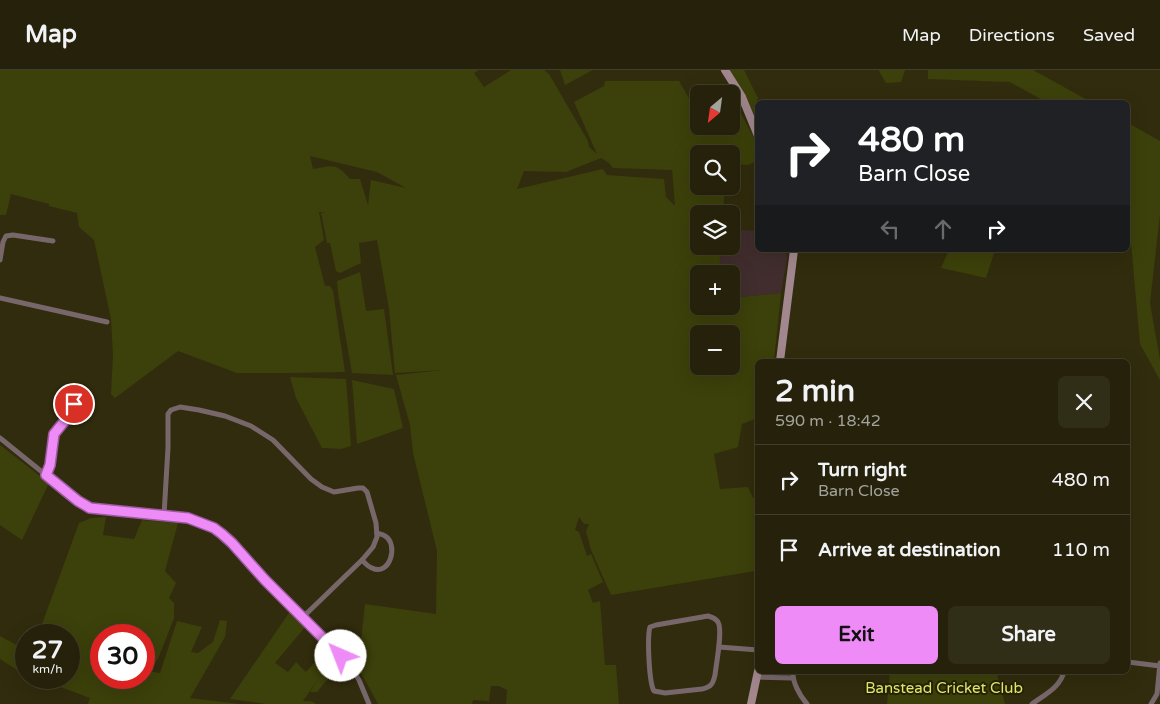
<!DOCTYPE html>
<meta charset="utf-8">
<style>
:root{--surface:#25210a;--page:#312e18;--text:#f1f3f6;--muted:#a3a39c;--line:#423e2b;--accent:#ef8bf6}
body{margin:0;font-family:"Varela Round",sans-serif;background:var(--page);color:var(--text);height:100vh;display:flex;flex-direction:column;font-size:19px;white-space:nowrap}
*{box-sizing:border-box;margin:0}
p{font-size:16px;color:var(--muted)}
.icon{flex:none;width:28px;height:28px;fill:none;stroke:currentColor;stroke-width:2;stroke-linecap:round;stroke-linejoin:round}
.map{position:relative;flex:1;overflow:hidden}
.drawer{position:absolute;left:755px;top:289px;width:375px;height:315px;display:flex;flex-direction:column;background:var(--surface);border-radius:8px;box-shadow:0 5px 20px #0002,0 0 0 1px var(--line)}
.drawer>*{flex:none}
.top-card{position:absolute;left:755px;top:30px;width:375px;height:152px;border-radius:8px;box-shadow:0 5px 20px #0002,0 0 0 1px var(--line);background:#202124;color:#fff;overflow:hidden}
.needle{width:32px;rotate:209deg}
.controls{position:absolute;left:690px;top:15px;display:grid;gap:10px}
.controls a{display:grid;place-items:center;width:50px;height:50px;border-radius:8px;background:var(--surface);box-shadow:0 5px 20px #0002,0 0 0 1px var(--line);font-size:25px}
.speed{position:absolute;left:15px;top:554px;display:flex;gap:10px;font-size:25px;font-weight:700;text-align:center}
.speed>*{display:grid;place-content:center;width:65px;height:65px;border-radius:50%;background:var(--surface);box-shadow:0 5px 20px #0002,0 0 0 1px var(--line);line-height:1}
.speed small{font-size:12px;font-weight:400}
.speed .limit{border:8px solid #d22;background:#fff;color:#111}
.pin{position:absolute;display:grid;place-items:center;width:42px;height:42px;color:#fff;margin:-21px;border:2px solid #fff;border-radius:50%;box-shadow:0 1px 5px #0007}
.me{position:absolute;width:55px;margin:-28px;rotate:316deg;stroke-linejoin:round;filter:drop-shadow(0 0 4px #0008)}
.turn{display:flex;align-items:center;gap:18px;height:105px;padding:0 20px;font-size:22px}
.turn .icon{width:65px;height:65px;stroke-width:2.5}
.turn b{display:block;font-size:35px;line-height:42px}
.lanes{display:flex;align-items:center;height:48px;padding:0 20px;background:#0003;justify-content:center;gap:25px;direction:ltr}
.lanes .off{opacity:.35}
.round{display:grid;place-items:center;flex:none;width:52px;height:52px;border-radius:8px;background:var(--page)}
.head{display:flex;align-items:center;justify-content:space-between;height:85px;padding:0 20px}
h1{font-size:30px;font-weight:800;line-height:38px}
.primary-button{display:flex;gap:10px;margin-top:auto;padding:10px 20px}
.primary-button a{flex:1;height:58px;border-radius:8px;background:var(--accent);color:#111;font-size:20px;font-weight:800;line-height:58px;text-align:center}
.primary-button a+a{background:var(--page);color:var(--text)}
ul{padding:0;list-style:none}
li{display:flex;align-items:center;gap:15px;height:70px;padding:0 20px;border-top:1px solid var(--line)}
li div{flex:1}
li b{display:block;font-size:19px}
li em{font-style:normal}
header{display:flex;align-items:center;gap:30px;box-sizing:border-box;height:70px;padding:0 25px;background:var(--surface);border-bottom:1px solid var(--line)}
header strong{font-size:24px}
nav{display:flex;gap:28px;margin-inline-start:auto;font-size:18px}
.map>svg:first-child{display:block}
.education{fill:#412d2d}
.green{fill:#3c400a;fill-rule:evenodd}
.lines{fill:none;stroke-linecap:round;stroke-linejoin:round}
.street{stroke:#77676b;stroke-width:5}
.secondary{stroke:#a2888e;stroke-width:8}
.route-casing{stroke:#9b5aa0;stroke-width:12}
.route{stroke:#ef8bf6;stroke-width:9}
.labels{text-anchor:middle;stroke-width:4;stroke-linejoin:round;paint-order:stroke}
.park-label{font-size:15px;fill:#e2ee6f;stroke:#272203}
</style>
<header>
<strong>Map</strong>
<nav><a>Map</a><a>Directions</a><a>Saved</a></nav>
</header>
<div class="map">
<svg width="1160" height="634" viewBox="0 0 1160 634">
<rect width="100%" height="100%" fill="#312c0d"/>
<polygon class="education" points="731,159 757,161 758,180 786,180 787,188 781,223 741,227 731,231 731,204 719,204 721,176 731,176"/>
<g class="green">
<path d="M0,0H479L474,3L484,17L511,0H544L549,4L588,71L589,77L597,84L574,32L604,16L605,11H679L699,45V56H731V39L737,36L757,73V91L748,95L731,94V84H699V116H725L723,144H699V176H721L719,204H699V236H731V231L741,227L781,223L774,291H758L757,348L742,354L738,377L714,384L720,419L748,417L753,428H757L758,489L755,501L611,525L591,480L586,461L589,454H584L579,447L575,460L579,462L587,486L591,484L603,512L588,520L593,533L600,531L605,595H616L619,634H506L507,620L499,616H491L489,631L473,630L472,634H378L359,599C362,590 366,579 361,571L365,534L436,544L437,481L413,383L410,355L396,305L443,300L395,303L389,239L377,170L359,173L361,193L340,203L336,201L330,173H327L321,143L325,142H319L324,170L315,177L325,216H330L333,221L345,302L288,303H237L178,281L115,328L111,324L113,285L111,249L94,170L79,157L77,143L49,136V134L11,124L6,145H0ZM310,86L377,102L406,118L371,110L368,135L360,109H350C335,92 333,96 313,99ZM601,88L609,93L613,98L672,100L675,136L666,127L664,109L607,105L603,99L517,119L524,101L566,102ZM699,264H731V296H699Z"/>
<polygon points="560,0 593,0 565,15"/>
<polygon points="729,0 744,0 758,28 753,44"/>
<polygon points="879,0 905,0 901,12 886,13 880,3"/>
<polygon points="928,0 1033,0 1091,32 1046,32 1010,12 928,9"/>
<polygon points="1128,53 1160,71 1160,144 1150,233 1160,290 1160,310 1140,274 1131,173 1128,172 1128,92 1131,82 1128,80"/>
<polygon points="949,180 995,180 986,208 941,198"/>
<polygon points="360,202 366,241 384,239 393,305 352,303 338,223 337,211"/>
<polygon points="290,307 346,309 351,376 341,379 322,378 296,328"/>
<polygon points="352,310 394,319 403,358 357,374"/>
<polygon points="0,375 49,413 22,470 0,455"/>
<path d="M106,447L103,465L134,469L142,450L178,453L165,501L176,513L169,528L174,533V548L158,589L147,601L160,603L177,551L202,557L191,582L198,583L213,572L220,550L227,551L225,567L190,628L240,634H88L90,628L37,608H69V565H38L79,453L91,448ZM101,565H144V608H101Z"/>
<path d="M291,540L306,556L275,593L288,602L296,592L306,602L316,591L319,594L330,582L333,588L342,596L325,612L317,622H310L319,608L303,631C307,632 312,630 316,634H266L230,629Z"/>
<polygon points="0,566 26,580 26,603 17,600 0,589"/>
<polygon points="890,601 996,601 1005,634 887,634"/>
</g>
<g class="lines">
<g class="street">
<polyline points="0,190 3,172 6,166 13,165 53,171"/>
<polyline points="0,228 107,252"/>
<polyline points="0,368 78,431 90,438 188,448 214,458 222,464 242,484 265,510 334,578 348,593 359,610 369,634"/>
<polyline points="46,405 50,395 54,364 71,343 74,333"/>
<polyline points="164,445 168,378 168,344 171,340 180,337 199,340 225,346 251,356 273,370 311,409 322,417 334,422 358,418 363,418 367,422 376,453 377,467 373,477 362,490 303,547"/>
<path d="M362,490C365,493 368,497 372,498C390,507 399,474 385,466C382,464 379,464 377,463"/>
<path d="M708,546C712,547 716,549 718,552C723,560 716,595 715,605C713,614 711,617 702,619L665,623L654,621C649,613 647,567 650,557L656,555Z"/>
<polyline points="1128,574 1128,573"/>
<polyline points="719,577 758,580"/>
<polyline points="1128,592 1160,596"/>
<path d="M793,601C792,612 800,626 807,634"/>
<polyline points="757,607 792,608"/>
<path d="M1032,634C1044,625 1061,617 1064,601"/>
<polyline points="1151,634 1157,624 1160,593"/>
</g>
<g class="secondary">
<polyline points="725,0 742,27 758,66"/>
<polyline points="780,291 794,180"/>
<polyline points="751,634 758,601"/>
</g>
</g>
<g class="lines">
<defs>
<polyline id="route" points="74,334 71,343 54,364 50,395 46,405 78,431 90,438 188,448 214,458 222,464 232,473 265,510 341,586"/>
</defs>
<use href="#route" class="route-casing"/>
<use href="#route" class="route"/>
</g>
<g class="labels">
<g class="park-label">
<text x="944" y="623">Banstead Cricket Club</text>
</g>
</g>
</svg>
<div class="controls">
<a><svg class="needle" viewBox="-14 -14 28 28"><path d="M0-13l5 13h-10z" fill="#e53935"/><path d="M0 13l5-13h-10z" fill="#a3a39c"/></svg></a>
<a><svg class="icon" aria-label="search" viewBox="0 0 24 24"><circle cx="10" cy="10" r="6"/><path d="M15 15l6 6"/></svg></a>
<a><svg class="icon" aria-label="layers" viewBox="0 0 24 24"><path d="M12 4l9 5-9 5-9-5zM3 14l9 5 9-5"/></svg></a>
<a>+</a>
<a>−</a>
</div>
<div class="speed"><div>27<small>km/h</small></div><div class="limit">30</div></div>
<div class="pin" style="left:74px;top:334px;background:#d93025"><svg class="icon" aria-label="arrive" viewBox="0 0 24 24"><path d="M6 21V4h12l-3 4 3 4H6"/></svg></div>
<svg class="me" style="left:341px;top:586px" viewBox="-20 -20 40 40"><circle r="19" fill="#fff"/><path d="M0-13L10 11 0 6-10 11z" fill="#ef8bf6"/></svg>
<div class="top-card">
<div class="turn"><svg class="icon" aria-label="right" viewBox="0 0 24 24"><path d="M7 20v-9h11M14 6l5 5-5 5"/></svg><div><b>480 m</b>Barn Close</div></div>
<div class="lanes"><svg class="icon off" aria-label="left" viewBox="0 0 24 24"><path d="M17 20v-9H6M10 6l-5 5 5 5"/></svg><svg class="icon off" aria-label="ahead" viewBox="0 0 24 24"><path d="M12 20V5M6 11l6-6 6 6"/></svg><svg class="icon" aria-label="right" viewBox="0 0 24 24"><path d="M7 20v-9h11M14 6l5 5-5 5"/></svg></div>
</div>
<section class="drawer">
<div class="head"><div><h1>2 min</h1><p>590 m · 18:42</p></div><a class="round"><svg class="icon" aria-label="close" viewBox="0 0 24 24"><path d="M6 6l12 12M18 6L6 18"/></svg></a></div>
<ul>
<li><svg class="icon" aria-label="right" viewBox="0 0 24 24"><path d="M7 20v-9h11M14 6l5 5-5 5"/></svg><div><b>Turn right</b><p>Barn Close</p></div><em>480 m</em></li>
<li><svg class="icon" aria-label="arrive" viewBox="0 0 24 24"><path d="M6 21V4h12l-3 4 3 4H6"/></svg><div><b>Arrive at destination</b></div><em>110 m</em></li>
</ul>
<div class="primary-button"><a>Exit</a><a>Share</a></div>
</section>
</div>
